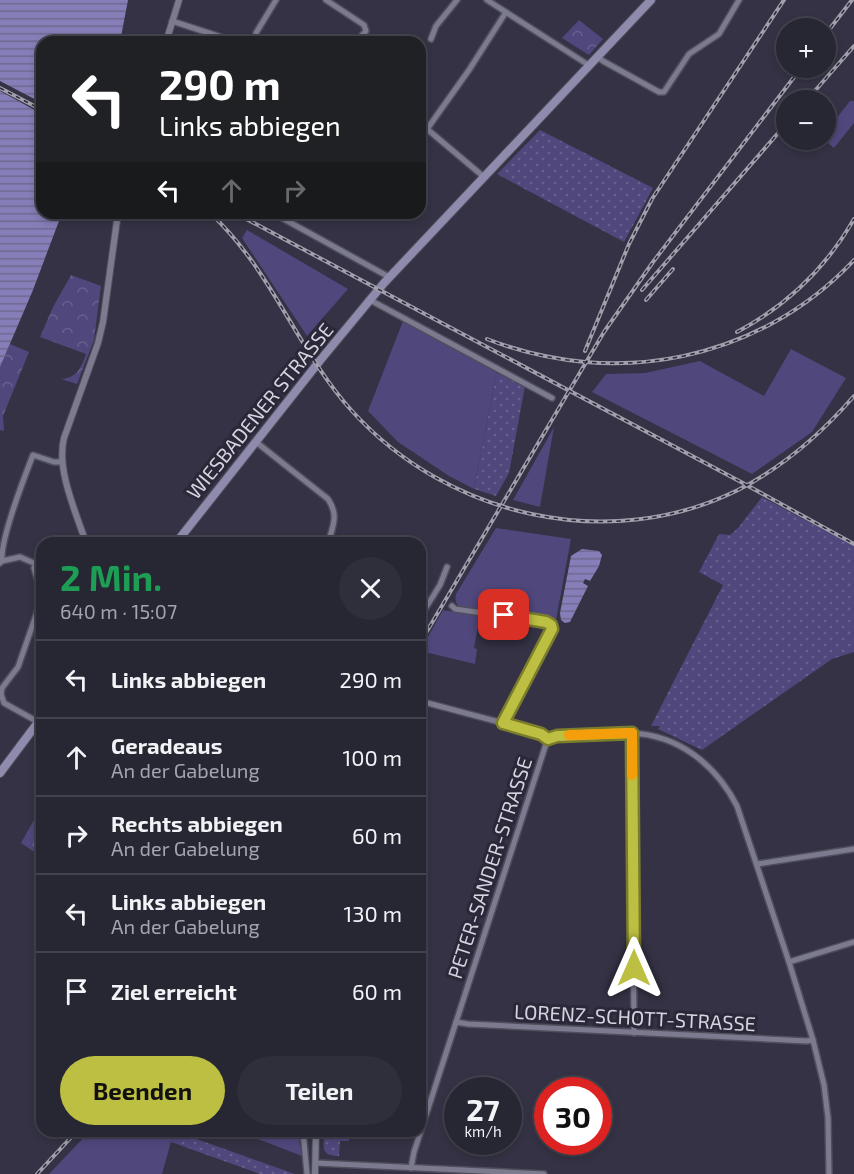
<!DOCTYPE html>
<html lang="de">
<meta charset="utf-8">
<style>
:root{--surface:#272633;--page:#2f2e3b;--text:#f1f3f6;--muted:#a4a5ac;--line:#43434e;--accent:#bdbf43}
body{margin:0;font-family:"Exo 2",sans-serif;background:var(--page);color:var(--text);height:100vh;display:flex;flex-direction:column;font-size:22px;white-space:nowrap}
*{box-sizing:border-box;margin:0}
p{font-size:20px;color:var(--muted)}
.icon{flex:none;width:33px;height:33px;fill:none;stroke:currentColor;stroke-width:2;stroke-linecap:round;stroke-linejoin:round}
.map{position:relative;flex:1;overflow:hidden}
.side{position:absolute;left:36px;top:537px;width:390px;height:600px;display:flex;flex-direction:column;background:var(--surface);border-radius:18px;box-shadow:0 3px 9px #0003,0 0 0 2px var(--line)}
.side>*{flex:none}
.guide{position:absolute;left:36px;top:36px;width:390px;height:183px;border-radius:18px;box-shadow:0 3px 9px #0003,0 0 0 2px var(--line);background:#202124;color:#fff;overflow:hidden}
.tools{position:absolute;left:776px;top:18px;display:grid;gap:12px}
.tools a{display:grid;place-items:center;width:60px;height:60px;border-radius:50%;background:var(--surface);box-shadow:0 3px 9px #0003,0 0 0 2px var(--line);font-size:30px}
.speed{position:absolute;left:444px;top:1077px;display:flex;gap:12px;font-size:30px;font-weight:700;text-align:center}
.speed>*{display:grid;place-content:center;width:78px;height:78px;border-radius:50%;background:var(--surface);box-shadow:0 3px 9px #0003,0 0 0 2px var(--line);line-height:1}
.speed small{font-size:15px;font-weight:400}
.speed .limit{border:9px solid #d22;background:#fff;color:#111}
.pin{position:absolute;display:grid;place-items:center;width:51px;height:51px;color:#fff;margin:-26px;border-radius:12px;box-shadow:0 3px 9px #0006}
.me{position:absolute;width:66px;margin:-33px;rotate:0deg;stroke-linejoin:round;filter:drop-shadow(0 0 4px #0008)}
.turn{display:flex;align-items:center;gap:21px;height:126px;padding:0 24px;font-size:27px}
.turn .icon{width:78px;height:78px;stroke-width:2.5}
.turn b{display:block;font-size:42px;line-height:51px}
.lanes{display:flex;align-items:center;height:57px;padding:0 24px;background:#0003;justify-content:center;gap:30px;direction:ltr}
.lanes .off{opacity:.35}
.round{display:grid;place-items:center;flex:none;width:63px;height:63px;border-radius:32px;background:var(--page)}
.summary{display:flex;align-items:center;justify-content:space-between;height:102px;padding:0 24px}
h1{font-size:36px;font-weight:700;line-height:45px;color:#1e9e55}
.action{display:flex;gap:12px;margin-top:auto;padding:12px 24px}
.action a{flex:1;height:69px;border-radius:36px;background:var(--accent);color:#111;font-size:24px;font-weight:700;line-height:69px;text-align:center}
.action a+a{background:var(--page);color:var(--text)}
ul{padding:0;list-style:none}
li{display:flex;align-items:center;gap:18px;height:78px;padding:0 24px;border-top:2px solid var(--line)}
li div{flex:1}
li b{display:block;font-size:22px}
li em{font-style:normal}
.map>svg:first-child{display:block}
.grass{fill:url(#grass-dots)}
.forest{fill:url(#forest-crowns)}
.garden{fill:#50477c}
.water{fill:url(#water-rules)}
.pier{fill:#343244}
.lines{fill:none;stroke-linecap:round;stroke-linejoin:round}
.minor-casing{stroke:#504e5d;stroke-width:8}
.tertiary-casing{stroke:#504e5d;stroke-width:8}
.secondary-casing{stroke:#504e5d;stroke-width:10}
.minor{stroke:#7c7a8e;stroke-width:5}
.tertiary{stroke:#7c7a8e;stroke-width:6}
.secondary{stroke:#8f8bad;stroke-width:8}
.rail-casing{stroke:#a09fac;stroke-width:4}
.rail{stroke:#2a2839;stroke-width:1.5;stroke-dasharray:4.5;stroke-linecap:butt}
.route-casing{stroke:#7b7c2c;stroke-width:15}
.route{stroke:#bdbf43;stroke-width:10}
.slow{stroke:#f59e0b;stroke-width:10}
.labels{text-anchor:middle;stroke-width:6;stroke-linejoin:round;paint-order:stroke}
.street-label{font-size:20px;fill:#d5d4df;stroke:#2a2839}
</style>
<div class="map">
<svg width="854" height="1174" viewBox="0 0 854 1174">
<defs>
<pattern id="grass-dots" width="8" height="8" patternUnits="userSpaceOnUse" patternTransform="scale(1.5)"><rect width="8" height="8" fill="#50477c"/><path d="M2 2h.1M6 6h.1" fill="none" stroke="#68618e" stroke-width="1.8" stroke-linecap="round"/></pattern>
<pattern id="forest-crowns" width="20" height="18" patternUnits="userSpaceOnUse" patternTransform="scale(1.5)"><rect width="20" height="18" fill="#50477c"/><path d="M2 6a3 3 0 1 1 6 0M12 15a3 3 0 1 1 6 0" fill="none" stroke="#68618e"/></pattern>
<pattern id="water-rules" width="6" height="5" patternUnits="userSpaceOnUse" patternTransform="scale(1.5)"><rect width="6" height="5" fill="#867eb8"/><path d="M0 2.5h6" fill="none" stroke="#6e688f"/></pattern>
</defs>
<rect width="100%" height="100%" fill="#343244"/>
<g class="grass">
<polygon points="540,130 653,188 624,242 497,174"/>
<polygon points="497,371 525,386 509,473 496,496 474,489"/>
<polygon points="762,497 854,546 854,652 832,659 702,750 658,729 660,726 651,726 723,585 699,572 719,534 730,535 738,528"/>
<polygon points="174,1131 295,1174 260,1174 171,1142"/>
<path d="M324,1131H349V1141H340L339,1156C320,1156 324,1147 324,1131Z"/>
</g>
<g class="forest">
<polygon points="579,20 603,39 589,55 562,38"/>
<path d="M71,275L101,286L94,340L77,384L61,379C77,378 81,368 86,354L40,337L53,307Z"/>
<polygon points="10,344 29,352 3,416 4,431 0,430 0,367"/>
<polygon points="34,820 42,825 42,842 36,853 21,843"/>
</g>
<g class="garden">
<polygon points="850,101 854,101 854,123 834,148 827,142 835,133 829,128"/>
<polygon points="247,230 348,289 307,336 242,238"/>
<polygon points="403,321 497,371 474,489 449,476 398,442 368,411"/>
<polygon points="791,349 846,378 812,432 752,474 592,392 606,374 645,373 700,361 709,366 764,396"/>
<polygon points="554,427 540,507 513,500"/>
<path d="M496,528L571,539L556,620L460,607C455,603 455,599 456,594Z"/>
<polygon points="443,610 480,616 474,648 477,649 475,664 420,651"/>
<polygon points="90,1131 174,1131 162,1174 49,1174"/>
<polygon points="237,1131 299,1131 300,1146 302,1148 302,1156"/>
</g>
<g class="water">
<polygon points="0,0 128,0 120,42 42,42 42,213 62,213 33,290 0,367"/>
<polygon points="582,549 599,551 602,555 599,566 590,581 585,579 583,583 588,586 570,622 565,623 561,620 560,613 571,556"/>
</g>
<polygon class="pier" points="0,81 42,103 42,114 0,91"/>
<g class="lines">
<defs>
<g id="minor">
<polyline points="326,0 364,25 366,31 356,42"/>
<polyline points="487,0 590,66"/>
<polyline points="172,21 221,37"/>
<polyline points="431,39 436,26 457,0"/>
<polyline points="258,42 256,33 276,0"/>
<polyline points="598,57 603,61 659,92 664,92 689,54 719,34 739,0"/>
<polyline points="427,129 484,177"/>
<polyline points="420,139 469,70 506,12"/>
<polyline points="273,213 389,277"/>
<polyline points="370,300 552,398"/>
<path d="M256,442L328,499C339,515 333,526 328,543"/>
<polyline points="2,561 20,557 36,564"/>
<path d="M0,563L2,561C0,540 24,478 33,455L54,462H62"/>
<polyline points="452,606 455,609 546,622 551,625 552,629 503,723"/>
<polyline points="420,617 440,585 447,567"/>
<polyline points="420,701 541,733 548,739"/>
<polyline points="38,722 4,703 1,694 2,688 18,667 41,601 42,596 34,568 38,561 42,559"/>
<polyline points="632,733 634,1033"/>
<polyline points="757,864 854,849"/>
<polyline points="789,962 854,942"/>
<polyline points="456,1022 468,1024 807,1041 813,1040"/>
<polyline points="303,1131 307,1174"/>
<polyline points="316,1163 544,1174"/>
<path d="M411,1168L414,1152L547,741L550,738L557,736C582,735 607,733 631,733C679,735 716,765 737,806L789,962L813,1040L824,1085L828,1118L829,1174"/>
</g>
<g id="tertiary">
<polyline points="166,42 179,0"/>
<path d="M86,543C76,512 56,470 64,438L98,343L103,322L118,213"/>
<polyline points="315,1174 316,1131"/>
</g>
<g id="secondary">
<polyline points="176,543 322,358 384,283 651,0"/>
<polyline points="0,773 42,717"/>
</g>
</defs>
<use href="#minor" class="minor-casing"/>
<use href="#tertiary" class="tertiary-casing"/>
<use href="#secondary" class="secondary-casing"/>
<use href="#minor" class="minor"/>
<use href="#tertiary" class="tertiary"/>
<use href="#secondary" class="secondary"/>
<defs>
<g id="rail">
<polyline points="825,35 852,0"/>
<polyline points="0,88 42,110"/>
<polyline points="807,100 854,46"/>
<path d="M210,213C272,270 297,350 352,411C448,517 609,554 738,490C783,467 821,434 854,396"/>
<polyline points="235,213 741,482 854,544"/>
<polyline points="642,290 786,124"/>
<polyline points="646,300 673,269"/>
<path d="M737,332C786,306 826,268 854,219"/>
<path d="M487,339C615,389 759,361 854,260"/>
<polyline points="585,351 629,244 652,199 784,0"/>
<polyline points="420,643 604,332 653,262 801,68"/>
<polyline points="37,1174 77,1131"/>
</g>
</defs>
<use href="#rail" class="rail-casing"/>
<use href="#rail" class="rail"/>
</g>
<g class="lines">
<defs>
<polyline id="route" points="504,615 546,622 551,625 552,629 503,723 541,734 548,739 557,736 632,733 634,968"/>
</defs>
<use href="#route" class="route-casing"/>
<use href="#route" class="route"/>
<polyline class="slow" points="569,735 632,733 632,775"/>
</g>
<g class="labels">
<g class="street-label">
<text transform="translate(260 411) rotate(-51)" y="7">WIESBADENER STRASSE</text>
<text transform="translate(490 868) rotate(-72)" y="7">PETER-SANDER-STRASSE</text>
<text transform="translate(635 1018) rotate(3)" y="7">LORENZ-SCHOTT-STRASSE</text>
</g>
</g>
</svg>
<div class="tools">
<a>+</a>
<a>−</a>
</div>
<div class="speed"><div>27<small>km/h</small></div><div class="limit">30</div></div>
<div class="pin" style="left:504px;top:615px;background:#d93025"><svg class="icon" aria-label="arrive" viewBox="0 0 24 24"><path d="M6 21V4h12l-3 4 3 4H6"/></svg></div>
<svg class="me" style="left:634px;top:968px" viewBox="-20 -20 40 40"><path d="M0-17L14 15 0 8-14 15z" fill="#bdbf43" stroke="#fff" stroke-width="4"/></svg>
<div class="guide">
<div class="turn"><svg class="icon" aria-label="left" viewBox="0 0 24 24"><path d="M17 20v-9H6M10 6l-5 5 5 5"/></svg><div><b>290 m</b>Links abbiegen</div></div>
<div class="lanes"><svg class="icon" aria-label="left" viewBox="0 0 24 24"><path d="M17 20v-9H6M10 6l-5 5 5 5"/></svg><svg class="icon off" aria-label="ahead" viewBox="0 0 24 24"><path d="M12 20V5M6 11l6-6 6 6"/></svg><svg class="icon off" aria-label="right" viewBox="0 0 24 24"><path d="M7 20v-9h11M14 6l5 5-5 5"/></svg></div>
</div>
<section class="side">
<div class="summary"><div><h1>2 Min.</h1><p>640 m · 15:07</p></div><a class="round"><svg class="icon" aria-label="close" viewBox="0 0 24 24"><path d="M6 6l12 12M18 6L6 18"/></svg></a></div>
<ul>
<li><svg class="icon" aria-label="left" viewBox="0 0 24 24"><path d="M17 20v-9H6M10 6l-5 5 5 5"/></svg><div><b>Links abbiegen</b></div><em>290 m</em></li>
<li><svg class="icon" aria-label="ahead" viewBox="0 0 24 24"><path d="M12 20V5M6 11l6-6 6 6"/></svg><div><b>Geradeaus</b><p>An der Gabelung</p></div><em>100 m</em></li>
<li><svg class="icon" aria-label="right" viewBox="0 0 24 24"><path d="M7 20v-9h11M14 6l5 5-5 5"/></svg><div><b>Rechts abbiegen</b><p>An der Gabelung</p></div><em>60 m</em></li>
<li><svg class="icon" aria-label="left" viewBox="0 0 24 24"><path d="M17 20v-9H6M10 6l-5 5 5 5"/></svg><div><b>Links abbiegen</b><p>An der Gabelung</p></div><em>130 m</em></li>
<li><svg class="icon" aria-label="arrive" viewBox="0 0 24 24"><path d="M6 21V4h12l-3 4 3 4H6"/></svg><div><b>Ziel erreicht</b></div><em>60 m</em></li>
</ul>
<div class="action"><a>Beenden</a><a>Teilen</a></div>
</section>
</div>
